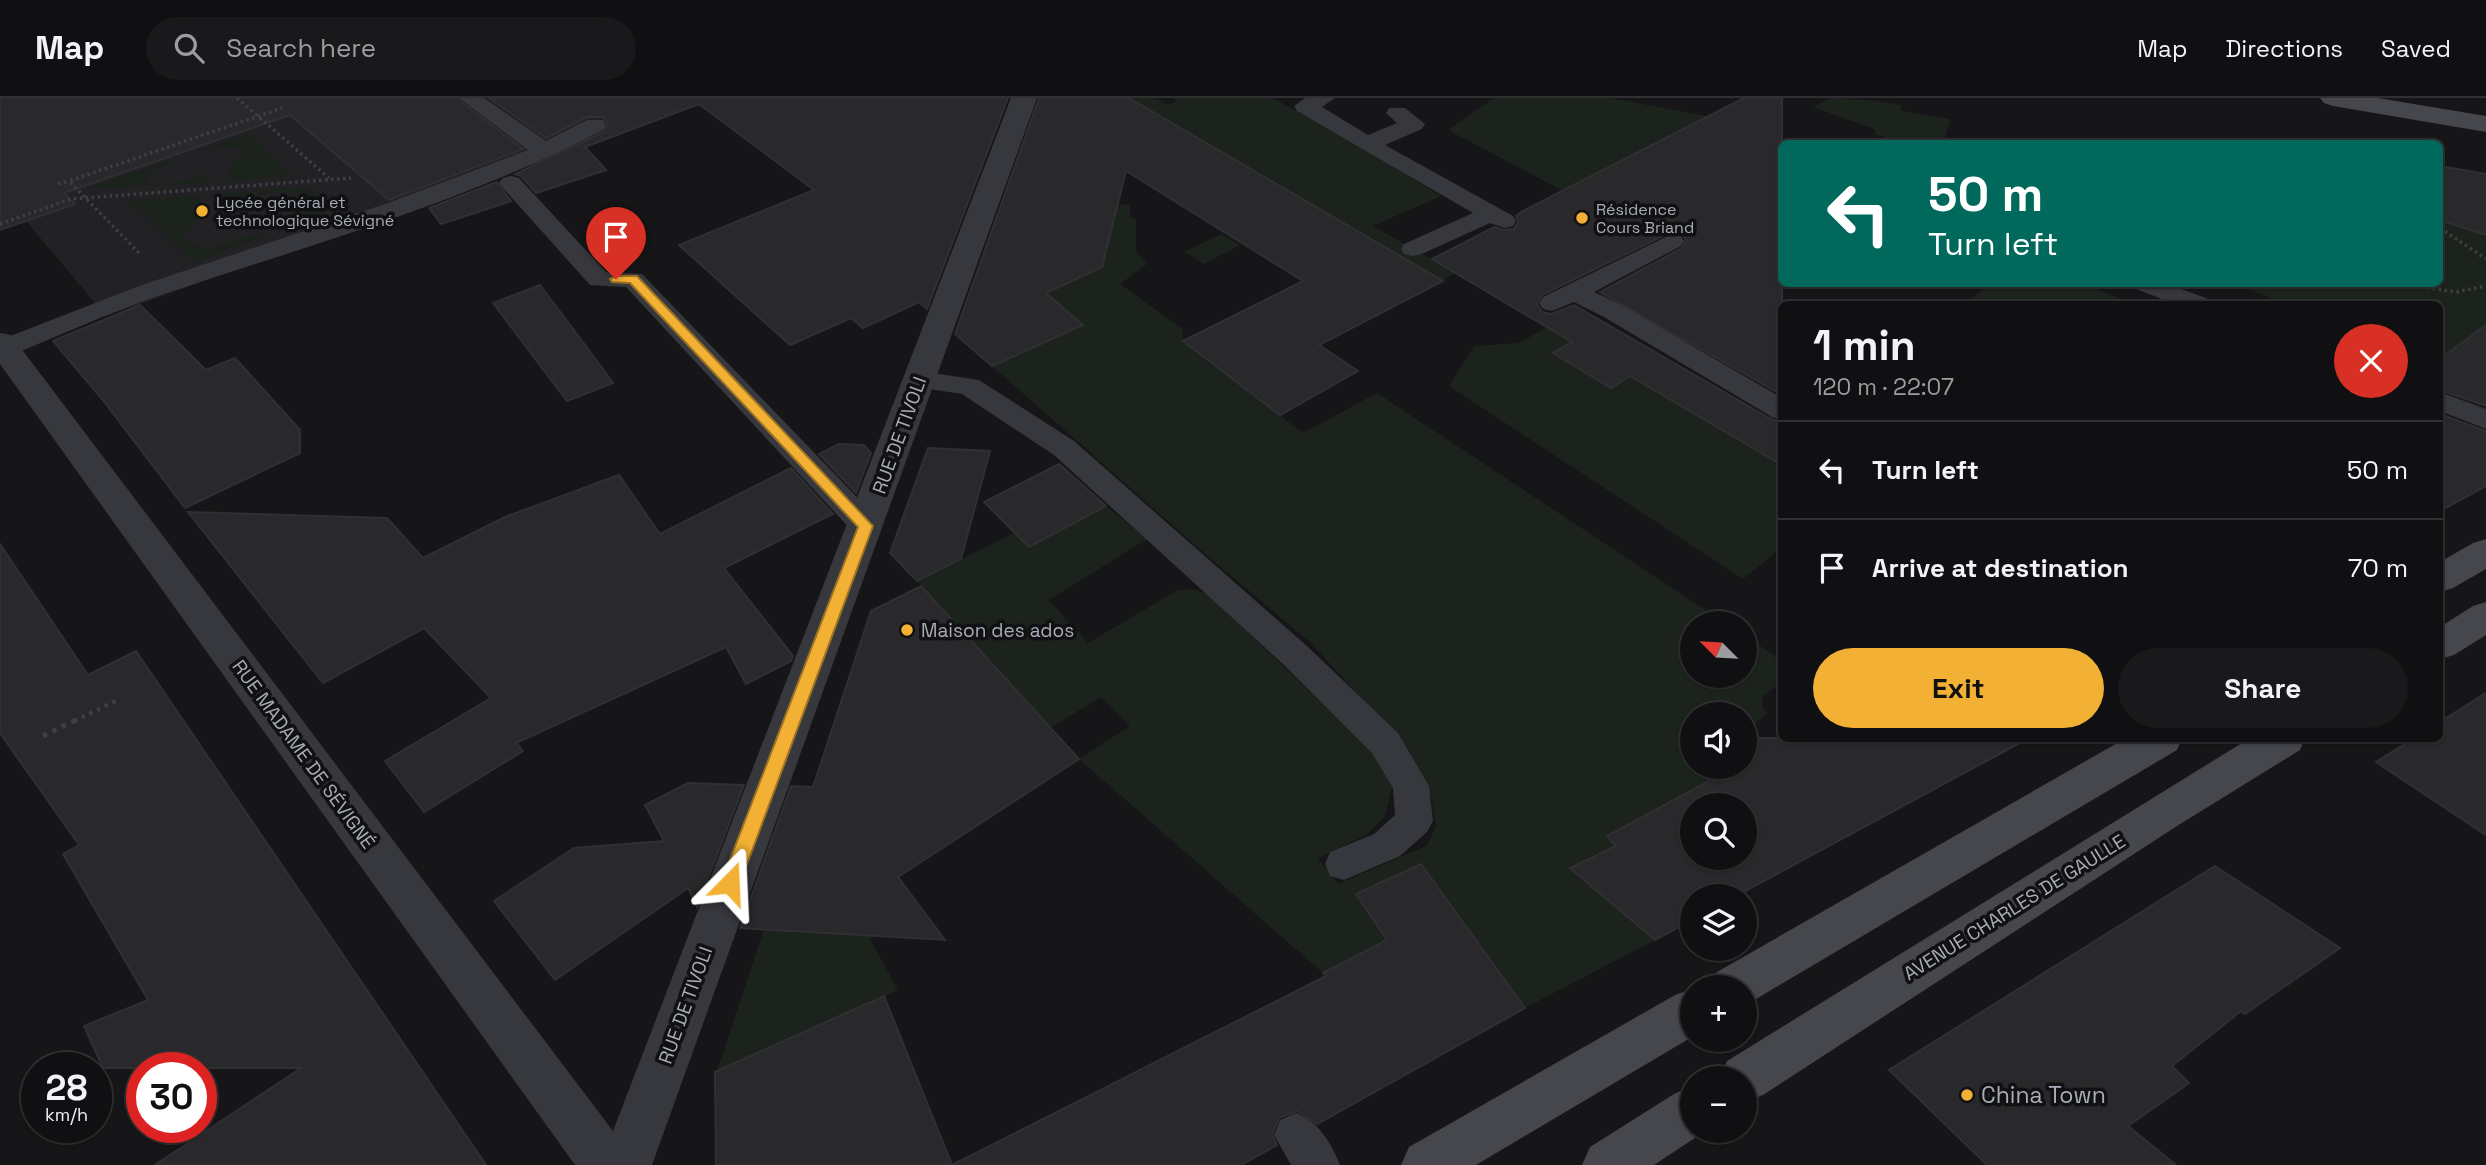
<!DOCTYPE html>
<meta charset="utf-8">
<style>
:root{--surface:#101012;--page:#19191b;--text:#f1f3f6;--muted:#9c9d9f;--line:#303032;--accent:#f2b134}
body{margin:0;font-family:"Space Grotesk",sans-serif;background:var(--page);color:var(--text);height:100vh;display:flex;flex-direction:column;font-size:26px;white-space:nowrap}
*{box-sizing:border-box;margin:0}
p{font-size:23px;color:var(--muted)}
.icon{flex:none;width:38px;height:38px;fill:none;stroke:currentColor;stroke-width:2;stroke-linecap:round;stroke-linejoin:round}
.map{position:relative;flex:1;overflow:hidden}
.panel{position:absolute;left:1778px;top:203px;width:665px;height:441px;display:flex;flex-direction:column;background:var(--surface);border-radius:10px;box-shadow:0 2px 5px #0004,0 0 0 2px var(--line)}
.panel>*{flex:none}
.banner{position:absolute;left:1778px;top:42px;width:665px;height:147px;border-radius:10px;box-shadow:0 2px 5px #0004,0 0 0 2px var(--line);background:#00695c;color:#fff;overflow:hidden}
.needle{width:46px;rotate:294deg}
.tools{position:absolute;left:1680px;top:513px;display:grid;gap:14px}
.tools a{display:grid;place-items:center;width:77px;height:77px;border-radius:50%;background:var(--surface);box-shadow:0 2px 5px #0004,0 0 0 2px var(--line);font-size:35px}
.speed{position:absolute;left:21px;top:954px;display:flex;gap:14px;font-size:35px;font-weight:700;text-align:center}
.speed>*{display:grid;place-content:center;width:91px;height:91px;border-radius:50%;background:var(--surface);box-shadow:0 2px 5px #0004,0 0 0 2px var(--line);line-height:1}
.speed small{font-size:18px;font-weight:400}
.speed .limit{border:10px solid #d22;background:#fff;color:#111}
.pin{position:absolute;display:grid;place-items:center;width:60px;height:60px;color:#fff;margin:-72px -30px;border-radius:50% 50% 50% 0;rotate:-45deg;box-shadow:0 0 7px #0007}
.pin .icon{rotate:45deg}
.me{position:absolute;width:77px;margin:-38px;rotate:21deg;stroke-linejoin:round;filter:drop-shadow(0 0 5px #0008)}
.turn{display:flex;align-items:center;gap:24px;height:147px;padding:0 35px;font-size:32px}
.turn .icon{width:91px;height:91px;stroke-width:2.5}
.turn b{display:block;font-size:49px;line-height:60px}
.round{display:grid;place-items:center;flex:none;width:74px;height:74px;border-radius:37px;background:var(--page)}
.overview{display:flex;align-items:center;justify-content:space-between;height:119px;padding:0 35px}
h1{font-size:42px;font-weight:600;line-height:52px}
.action{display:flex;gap:14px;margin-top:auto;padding:14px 35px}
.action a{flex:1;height:80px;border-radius:42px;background:var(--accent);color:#111;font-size:28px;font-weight:600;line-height:80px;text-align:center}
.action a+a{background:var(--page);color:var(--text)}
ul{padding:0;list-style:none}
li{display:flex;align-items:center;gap:21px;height:98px;padding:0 35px;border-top:2px solid var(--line)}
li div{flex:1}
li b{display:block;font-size:26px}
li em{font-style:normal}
header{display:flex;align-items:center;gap:42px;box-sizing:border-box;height:98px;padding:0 35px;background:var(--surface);border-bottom:2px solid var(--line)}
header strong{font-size:33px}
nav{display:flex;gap:38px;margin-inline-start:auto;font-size:24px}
.search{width:490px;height:63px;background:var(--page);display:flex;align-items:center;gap:18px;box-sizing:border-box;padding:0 24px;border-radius:38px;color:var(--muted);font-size:26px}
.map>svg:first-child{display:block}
.built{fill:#222225}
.green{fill:#1c231d}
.building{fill:#29292c;stroke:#303034;stroke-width:2;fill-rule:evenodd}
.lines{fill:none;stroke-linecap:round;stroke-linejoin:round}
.path-far2{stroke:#3d3f44;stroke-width:3.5;stroke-dasharray:2.5 3.5;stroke-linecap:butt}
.path-far1{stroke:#3d3f44;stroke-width:4.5;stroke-dasharray:3.5 5;stroke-linecap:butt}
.path{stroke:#3d3f44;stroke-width:5;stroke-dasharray:4.5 6;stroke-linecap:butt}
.lane{fill:#37383d;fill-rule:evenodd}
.street{fill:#37383d;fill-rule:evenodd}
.secondary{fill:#45474d;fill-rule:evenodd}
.route{fill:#f2b134;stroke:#9d7322;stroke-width:2}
.poi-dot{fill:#f2b134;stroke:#111113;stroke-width:2.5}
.labels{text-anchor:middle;stroke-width:7;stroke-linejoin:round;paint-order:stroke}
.far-poi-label{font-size:16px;fill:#a8adb8;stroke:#111113;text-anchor:start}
.street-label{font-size:19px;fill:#a8adb8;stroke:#111113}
.poi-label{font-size:19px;fill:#a8adb8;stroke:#111113;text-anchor:start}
.near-poi-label{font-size:23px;fill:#a8adb8;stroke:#111113;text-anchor:start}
</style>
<header>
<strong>Map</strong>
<div class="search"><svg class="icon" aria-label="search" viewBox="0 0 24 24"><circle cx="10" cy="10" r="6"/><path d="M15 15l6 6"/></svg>Search here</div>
<nav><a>Map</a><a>Directions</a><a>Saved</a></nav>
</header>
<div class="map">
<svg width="2486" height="1067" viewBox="0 0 2486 1067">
<rect width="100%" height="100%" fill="#161618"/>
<polygon class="built" points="0,0 583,0 624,33 106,218 26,123 7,130 0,122"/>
<g class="green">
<polygon points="1114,0 1156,0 1168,7 1177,3 1173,0 1273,0 1382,61 1441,98 1373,128 1455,175 1441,183 1152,13 1126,24"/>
<polygon points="1494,0 1610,0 1712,19 1563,93 1448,32"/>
<path d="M1831,0C1855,0 1877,3 1901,7V13L1950,21L1944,45H1901L1875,36L1874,31L1813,9Z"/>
<path d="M248,35L294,78L228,83L230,68L241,60L243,52C227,45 211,50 194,54Z"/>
<polygon points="170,62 175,62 156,72 146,82 148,85 174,85 208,77 210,85 90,90"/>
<path d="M307,89L333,111L293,127L282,126L299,116L308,105C296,80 243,102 224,110L223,95Z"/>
<path d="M202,98L200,109L207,116L186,130L184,140C211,164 243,132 270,136L193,165L129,102Z"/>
<polygon points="1112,106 1130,107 1130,120 1136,121 1136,153 1147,166 1120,186 1183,231 1183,243 1303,335 1377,295 1725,525 1692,525 1692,578 1745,578 1745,538 1781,562 1781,589 1773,590 1762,599 1763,611 1768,615 1745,633 1745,616 1692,616 1692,668 1712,669 1743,692 1692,707 1692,718 1616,748 1571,770 1655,842 1525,910 1423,769 1415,769 1362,793 1359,800 1387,842 1323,875 1079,661 1130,628 1101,599 1050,630 917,483 1014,435 1029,449 1106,408 1147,441 1049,502 1088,545 1178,492 1192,491 1208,496 1375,656 1392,689 1385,718 1366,737 1318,760 1338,786 1426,748 1436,729 1431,697 1399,642 1312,546 1203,454 992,268 1063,236 1046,195 1091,174 1105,131 1111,131 1115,119 1094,108"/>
<polygon points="2440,114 2441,122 2486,137 2486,227 2440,261 2440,206 2287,206 2234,186 2440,186"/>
<polygon points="1221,136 1240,147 1204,166 1185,154"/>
<polygon points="1988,186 2084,186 2133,206 1980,206 1970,202"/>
<polygon points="1547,229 1572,244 1554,255 1630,278 1781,367 1781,450 1743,481 1449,288 1474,248 1519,245"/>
<polygon points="898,777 923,813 870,841 898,892 716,977 764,831"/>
</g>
<g class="building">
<polygon points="0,0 456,0 523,51 389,102 290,17 64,95 75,106 0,132"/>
<polygon points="489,0 1008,0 927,211 919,204 863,230 851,220 790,247 679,147 814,92 699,6 585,49 606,72 536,95 521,78 515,76 604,34 608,26 603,19 587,19 546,40"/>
<polygon points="1039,0 1129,0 1443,183 1319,247 1358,273 1280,317 1183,243 1303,183 1126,73 1102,169 1046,195 1083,227 992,268 955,236"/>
<polygon points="1744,0 1782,0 1782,297 1600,194 1682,150 1686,142 1682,135 1671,134 1542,197 1537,206 1542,214 1551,216 1574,207 1771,321 1782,324 1782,367 1630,278 1611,290 1553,255 1572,244 1432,161 1494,129 1503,132 1514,131 1518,124 1516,118 1523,113"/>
<polygon points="2440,68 2486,76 2486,137 2440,122"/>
<polygon points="497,84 511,103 441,126 429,110"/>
<polygon points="540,187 577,236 613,285 567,303 493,205"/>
<polygon points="140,207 206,272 235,260 300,332 300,355 185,410 102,301 53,243"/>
<polygon points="2486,227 2486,308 2440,292 2440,261"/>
<polygon points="2440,316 2486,333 2486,388 2440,413"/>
<polygon points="839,346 864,347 871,355 856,395 819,356"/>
<polygon points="928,350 990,353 961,461 917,483 890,455"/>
<polygon points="1059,366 1106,408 1029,449 984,404"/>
<polygon points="791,370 833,416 724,470 793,558 791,563 746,586 726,549 516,645 523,653 424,714 385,663 491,600 424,530 323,585 188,414 387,420 423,460 505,419 619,377 660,436"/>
<polygon points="0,446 88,577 136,553 486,1067 155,1067 301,970 103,970 84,928 148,902 63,756 79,747 0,635"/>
<polygon points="921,488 1079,661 898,779 945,842 740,830 791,688 813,689 871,513"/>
<polygon points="2486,595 2486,737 2376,664 2414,640 2440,640 2440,624"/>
<path d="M1745,640H2029L1736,798H1692V822L1655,842L1570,770L1616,748L1607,738L1737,668H1745ZM1692,707H1745V760H1692Z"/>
<polygon points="688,685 744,687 697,809 688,790 555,882 494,803 574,750 664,743 645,707"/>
<polygon points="1421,766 1525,910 1317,1026 1297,1013 1279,1020 1272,1036 1277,1047 1241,1067 952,1067 1326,878 1323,875 1387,842 1356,796"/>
<polygon points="2215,768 2340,850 2245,916 2241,913 2172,968 2189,985 2128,1028 2176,1067 1987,1067 1889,972"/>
<polygon points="884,898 952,1067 716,1067 715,974"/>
</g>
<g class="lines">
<g class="path-far2">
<polyline points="237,0 329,80"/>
<polyline points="58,86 69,83"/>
<polyline points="0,126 71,101 351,80"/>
<polyline points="2440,130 2486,161"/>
<polyline points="139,155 69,83 282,10"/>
<polyline points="2403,186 2456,194 2486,188"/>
</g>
<polyline class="path-far1" points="74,623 120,601"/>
<polyline class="path" points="43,638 78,621"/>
<g class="lane">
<path d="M459,0H484L546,43L587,22H603L606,27L603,32C464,105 309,147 161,197C111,214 63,236 14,256L0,257V242L139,188L391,104L528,52Z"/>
<polygon points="1305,0 1335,0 1322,9 1368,37 1397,25 1386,15 1389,10 1405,10 1425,26 1422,31 1385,47 1513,118 1516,123 1513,128 1504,130 1490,125 1422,156 1413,158 1404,156 1401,151 1404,146 1473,115 1297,13 1294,8"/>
<polygon points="511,78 519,80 606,174 642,176 877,420 881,428 877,436 866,439 855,436 626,189 590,187 503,90 499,85 503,80"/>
<polygon points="1672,136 1681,138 1684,143 1681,148 1594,194 1622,207 1782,300 1782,322 1772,319 1604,219 1574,204 1552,213 1543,211 1539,205 1543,199"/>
<polygon points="2132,186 2167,186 2206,200 2210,206 2175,206 2136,191"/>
<polygon points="919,273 979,282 1074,343 1308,549 1398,635 1429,688 1433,723 1427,734 1400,758 1344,782 1330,778 1325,766 1330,754 1374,736 1395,717 1393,690 1372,655 1284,567 1054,357 962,296 909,288 905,282 909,276"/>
<polygon points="2440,294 2486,311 2486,331 2440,313"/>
<path d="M1296,1015C1319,1024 1331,1045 1340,1067H1291L1274,1037L1280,1022Z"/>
</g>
<polygon class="street" points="1011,0 1037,0 652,1067 575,1067 0,266 0,235 11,237 613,1033"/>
<g class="secondary">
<polygon points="2320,0 2378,0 2486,18 2486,34 2333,8 2324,5"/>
<polygon points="2486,441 2486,471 2453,490 2440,494 2440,464 2473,445"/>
<polygon points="2486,504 2486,537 2454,557 2440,561 2440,529 2473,508"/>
<polygon points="2126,640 2182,640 2177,652 1751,904 1745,907 1745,889 1710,889 1717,874"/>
<polygon points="2250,640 2305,640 2300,652 2177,728 1763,997 1745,1004 1745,980 1720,980 1727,963"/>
<polygon points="1692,891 1692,939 1476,1067 1401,1067 1409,1049 1675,897"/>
<polygon points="1692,988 1692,1032 1707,1032 1654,1067 1582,1067 1590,1049 1674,996"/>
</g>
</g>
<polygon class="route" points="616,178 637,178 873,428 740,785 737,791 730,793 724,791 721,785 858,429 630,185 612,184 610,181"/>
<g class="poi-dot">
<circle cx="202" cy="113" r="7"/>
<circle cx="1582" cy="120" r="7"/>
<circle cx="907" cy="532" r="7"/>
<circle cx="1967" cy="997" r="7"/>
</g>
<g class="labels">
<g class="far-poi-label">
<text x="216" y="110">Lycée général et<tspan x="216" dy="18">technologique Sévigné</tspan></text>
<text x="1596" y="117">Résidence<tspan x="1596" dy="18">Cours Briand</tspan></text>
</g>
<g class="street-label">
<text transform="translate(899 337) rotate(-70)" y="7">RUE DE TIVOLI</text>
<text transform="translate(304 656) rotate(54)" y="7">RUE MADAME DE SÉVIGNÉ</text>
<text transform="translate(2014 809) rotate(-32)" y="7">AVENUE CHARLES DE GAULLE</text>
<text transform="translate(685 907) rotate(-70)" y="7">RUE DE TIVOLI</text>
</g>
<g class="poi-label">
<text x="921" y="539">Maison des ados</text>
</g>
<g class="near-poi-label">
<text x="1981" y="1005">China Town</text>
</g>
</g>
</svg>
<div class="tools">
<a><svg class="needle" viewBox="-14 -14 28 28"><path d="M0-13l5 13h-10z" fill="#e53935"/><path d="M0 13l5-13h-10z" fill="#9c9d9f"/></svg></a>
<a><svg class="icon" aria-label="sound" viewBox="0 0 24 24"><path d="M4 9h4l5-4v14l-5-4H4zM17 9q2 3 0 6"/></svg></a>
<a><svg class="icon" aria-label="search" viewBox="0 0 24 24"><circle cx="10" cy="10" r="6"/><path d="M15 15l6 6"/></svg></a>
<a><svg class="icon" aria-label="layers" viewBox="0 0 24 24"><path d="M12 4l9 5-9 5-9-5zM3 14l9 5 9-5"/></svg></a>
<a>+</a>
<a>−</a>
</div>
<div class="speed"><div>28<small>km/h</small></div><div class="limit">30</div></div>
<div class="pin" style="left:616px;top:181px;background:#d93025"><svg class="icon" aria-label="arrive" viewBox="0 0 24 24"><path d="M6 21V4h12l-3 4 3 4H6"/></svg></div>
<svg class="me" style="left:730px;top:785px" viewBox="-20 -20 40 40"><path d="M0-17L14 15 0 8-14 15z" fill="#f2b134" stroke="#fff" stroke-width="4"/></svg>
<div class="banner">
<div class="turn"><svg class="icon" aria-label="left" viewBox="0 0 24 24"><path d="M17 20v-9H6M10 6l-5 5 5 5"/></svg><div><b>50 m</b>Turn left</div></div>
</div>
<section class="panel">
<div class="overview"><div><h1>1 min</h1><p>120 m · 22:07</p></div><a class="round" style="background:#d93025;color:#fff"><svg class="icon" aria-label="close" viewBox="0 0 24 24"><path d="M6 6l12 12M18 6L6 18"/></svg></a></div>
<ul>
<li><svg class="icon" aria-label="left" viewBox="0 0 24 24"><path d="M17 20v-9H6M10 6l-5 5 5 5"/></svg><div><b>Turn left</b></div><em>50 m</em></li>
<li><svg class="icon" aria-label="arrive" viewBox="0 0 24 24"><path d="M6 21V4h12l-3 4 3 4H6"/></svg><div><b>Arrive at destination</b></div><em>70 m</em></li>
</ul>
<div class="action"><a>Exit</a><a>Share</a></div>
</section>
</div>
